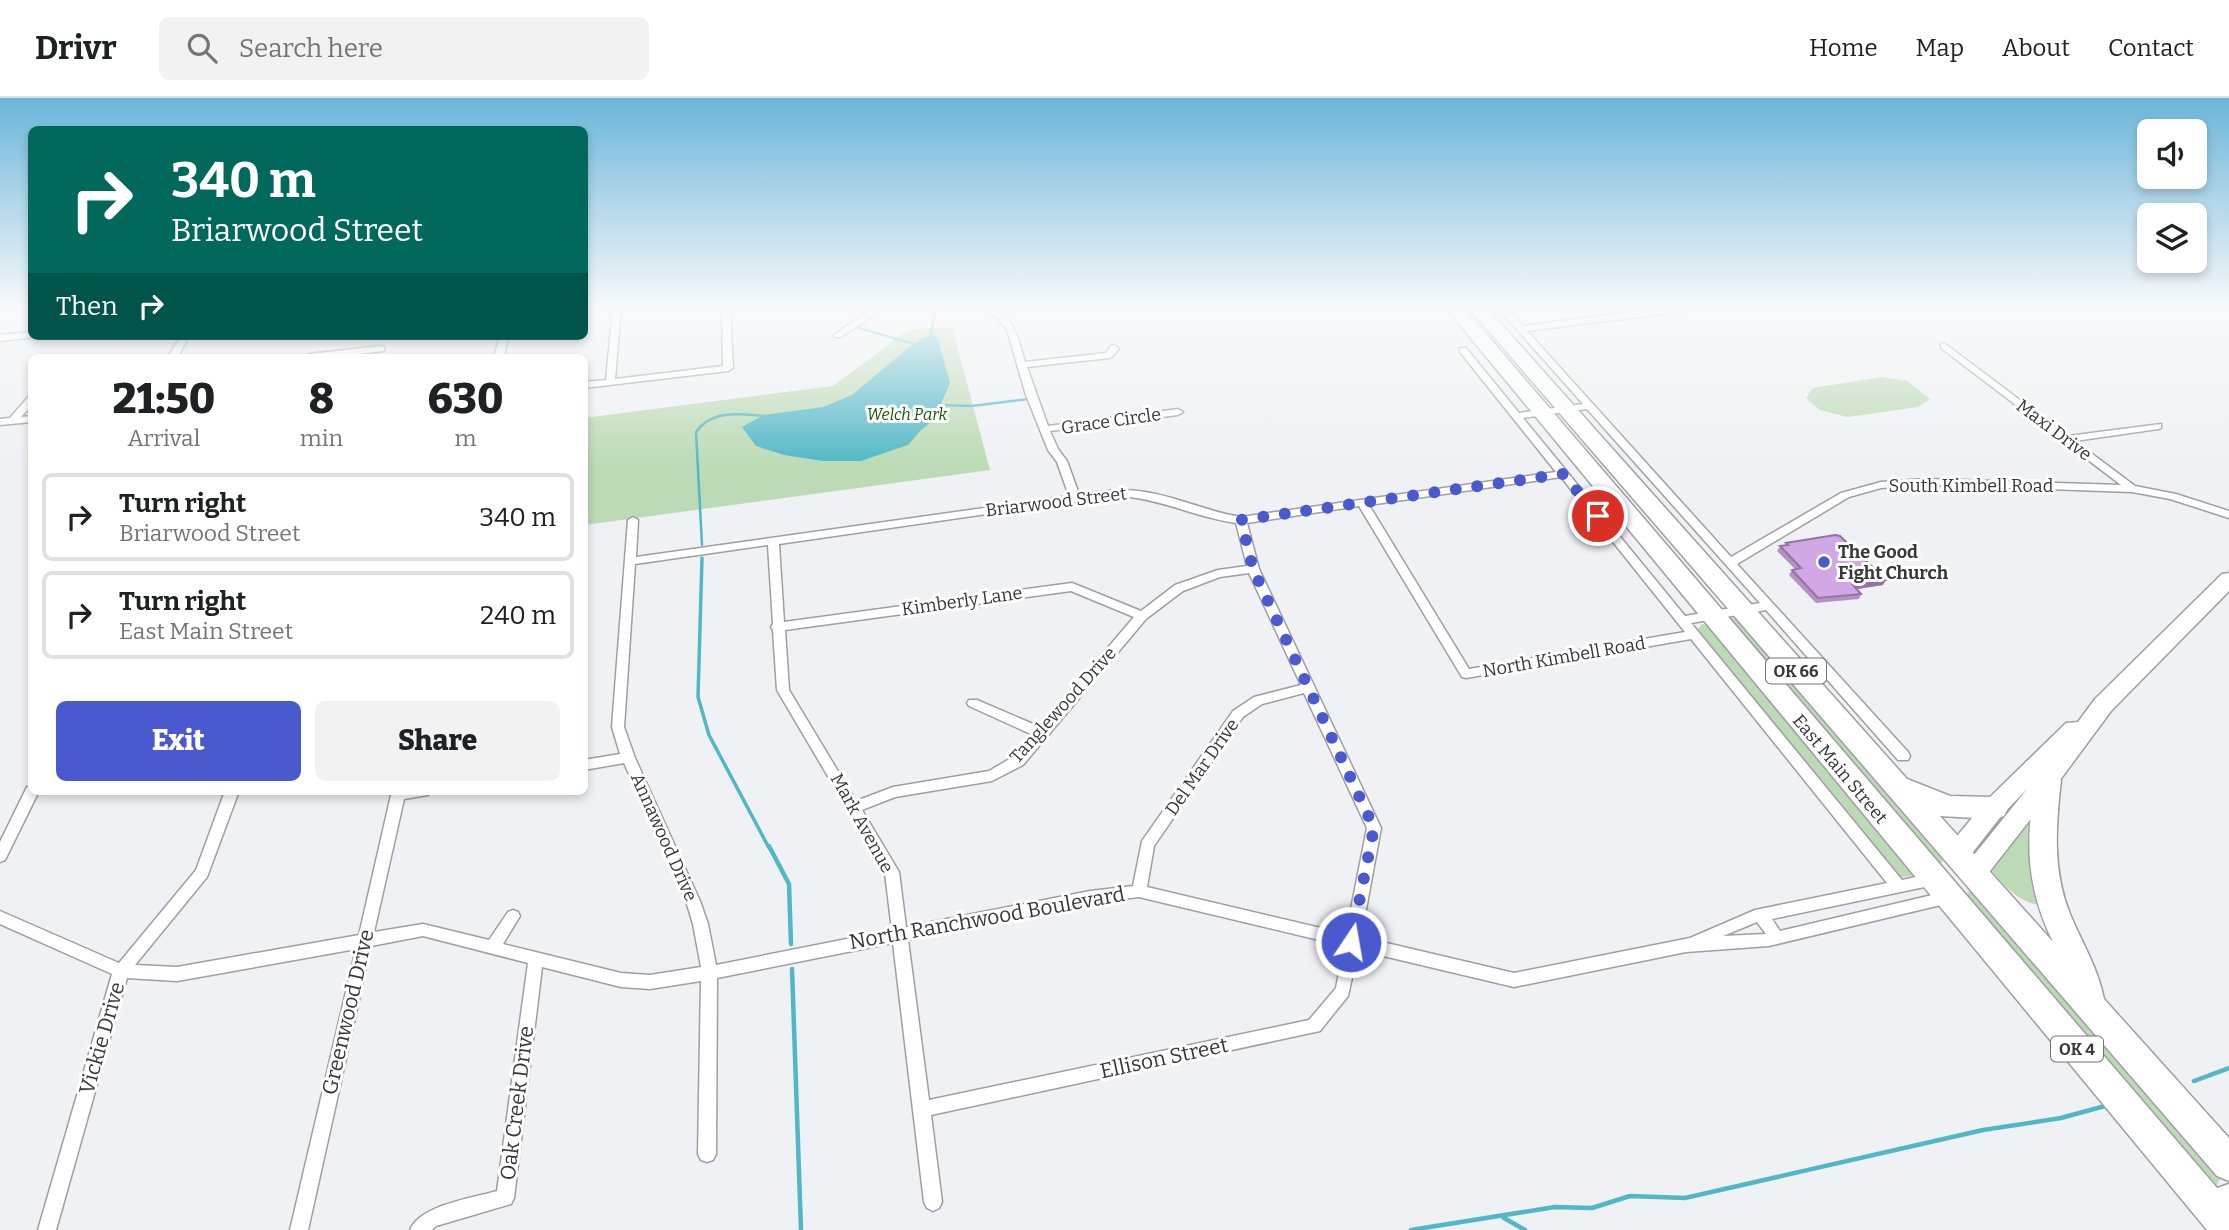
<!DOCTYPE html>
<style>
:root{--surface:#fff;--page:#f2f2f2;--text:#202124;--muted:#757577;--line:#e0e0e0;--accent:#495acf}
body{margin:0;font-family:Bitter,serif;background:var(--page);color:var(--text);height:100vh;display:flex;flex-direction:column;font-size:26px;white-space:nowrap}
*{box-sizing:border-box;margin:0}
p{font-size:23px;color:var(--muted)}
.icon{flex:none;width:38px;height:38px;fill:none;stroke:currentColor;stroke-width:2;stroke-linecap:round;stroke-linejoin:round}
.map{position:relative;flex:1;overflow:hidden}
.panel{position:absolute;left:28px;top:256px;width:560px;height:441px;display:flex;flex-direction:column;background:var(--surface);border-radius:10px;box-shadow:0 4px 10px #0003}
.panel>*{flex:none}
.hud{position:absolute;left:28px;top:28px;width:560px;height:214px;border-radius:10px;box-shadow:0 4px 10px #0003;background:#00695c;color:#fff;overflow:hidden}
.controls{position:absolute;left:2137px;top:21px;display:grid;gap:14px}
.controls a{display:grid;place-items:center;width:70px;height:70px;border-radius:10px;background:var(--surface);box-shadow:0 4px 10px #0003;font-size:35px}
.pin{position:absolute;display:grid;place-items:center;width:60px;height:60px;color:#fff;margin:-30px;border:4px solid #fff;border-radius:50%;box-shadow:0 2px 7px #0007}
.me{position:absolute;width:77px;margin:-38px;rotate:12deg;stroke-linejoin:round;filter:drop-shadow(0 0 5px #0008)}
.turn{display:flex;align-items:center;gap:24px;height:147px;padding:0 28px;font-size:32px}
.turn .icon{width:91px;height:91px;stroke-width:2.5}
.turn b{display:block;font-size:49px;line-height:60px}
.then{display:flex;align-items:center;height:66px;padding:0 28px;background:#0003;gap:14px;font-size:26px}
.eta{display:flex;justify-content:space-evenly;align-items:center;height:119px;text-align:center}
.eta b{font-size:42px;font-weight:800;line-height:49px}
.primary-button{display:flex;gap:14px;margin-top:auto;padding:14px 28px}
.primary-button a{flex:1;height:80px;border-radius:10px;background:var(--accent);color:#fff;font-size:28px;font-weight:800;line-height:80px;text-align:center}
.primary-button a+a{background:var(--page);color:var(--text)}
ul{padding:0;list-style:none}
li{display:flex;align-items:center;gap:21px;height:88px;margin:0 14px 10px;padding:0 14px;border:4px solid var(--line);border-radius:10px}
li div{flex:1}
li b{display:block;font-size:26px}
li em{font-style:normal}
header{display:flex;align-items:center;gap:42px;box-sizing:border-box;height:98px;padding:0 35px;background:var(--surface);border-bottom:2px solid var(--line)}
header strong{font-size:33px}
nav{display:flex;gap:38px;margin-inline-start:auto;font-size:24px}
.search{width:490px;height:63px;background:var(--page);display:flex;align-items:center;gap:18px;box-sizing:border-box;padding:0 24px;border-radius:10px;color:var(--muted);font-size:26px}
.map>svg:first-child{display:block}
.green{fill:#bcdab5}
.water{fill:#50b7c6}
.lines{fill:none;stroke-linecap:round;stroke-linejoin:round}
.stream-far2{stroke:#50b7c6;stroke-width:2.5}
.stream-far1{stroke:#50b7c6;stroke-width:3.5}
.stream{stroke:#50b7c6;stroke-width:4.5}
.street-casing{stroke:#9f9fa3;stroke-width:3}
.primary-casing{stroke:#9f9fa3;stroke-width:3}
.highway-casing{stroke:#9f9fa3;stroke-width:3}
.street{fill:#fff;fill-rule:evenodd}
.primary{fill:#fff;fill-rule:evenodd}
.highway{fill:#fff;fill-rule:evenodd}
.wall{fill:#b490c5}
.shaded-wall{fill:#9275a0}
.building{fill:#d1a7e5;stroke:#9275a0;stroke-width:2}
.route{stroke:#495acf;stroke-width:12;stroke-dasharray:0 21.6}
.poi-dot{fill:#495acf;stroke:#fff;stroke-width:2.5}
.labels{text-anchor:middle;stroke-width:6;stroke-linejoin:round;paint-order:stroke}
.far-park-label{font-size:16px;font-style:italic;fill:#1a5803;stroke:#fff}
.shield{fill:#fff;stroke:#737374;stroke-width:2}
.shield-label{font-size:16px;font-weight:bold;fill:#373739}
.street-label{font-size:18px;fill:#373739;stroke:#fff}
.poi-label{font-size:18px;font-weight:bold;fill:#373739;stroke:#fff;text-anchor:start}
.near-street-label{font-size:21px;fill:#373739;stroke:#fff}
</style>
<header>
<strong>Drivr</strong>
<div class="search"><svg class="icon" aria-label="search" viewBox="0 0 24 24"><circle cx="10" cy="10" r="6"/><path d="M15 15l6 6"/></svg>Search here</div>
<nav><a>Home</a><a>Map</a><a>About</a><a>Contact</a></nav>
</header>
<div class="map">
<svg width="2229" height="1132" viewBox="0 0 2229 1132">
<rect width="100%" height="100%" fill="#f0f1f5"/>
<g class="green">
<polygon points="952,229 990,372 585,427 584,320 833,288 908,232"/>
<polygon points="1881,279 1907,283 1930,301 1918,309 1847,319 1820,312 1806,300 1813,290"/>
<polygon points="1733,520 1739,520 1945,753 1941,766 1929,758 1728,522"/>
<polygon points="1702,526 1716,530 1915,774 1913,778 1899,779 1697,532"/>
<path d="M2037,706L2045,808C2017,805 2005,788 1988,768Z"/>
<polygon points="1969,793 1981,802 2222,1078 2216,1088 2207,1087 1962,801"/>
</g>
<polygon class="water" points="934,237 938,241 950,285 934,322 921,332 908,347 861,363 823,363 784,357 756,348 742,329 764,317 823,309 852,297 908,250 924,239"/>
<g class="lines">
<g class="stream-far2">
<polyline points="859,230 914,246"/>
<polyline points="930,238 936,209"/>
<polyline points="940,307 972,308 1029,301"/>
<path d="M702,447L696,334C712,311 741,316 766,318"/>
</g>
<polyline class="stream-far1" points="702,460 698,599 709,637 769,750"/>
<g class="stream">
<polyline points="769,748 789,786 791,846"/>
<polyline points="792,871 801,1132"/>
<polyline points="2194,983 2229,970"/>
<polyline points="1504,1120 1525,1132"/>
<polyline points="1411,1132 1555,1109 1592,1110 1630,1098 1685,1100 1983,1032 2061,1020 2105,1008"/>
</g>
<defs>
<g id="street">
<polygon points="613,209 621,209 615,281 723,268 722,209 730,209 733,270 728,273 584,290 584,284 606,282"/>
<polygon points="891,209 878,214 841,239 835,239 834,237 872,210"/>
<path d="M980,209C1013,209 1017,238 1025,264L1106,255L1111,248L1114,247L1119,250L1112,259L1109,260L1027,269L1048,328L1178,311L1183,314L1178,317L1050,333L1058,351L1067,363L1079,396C1101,393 1123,390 1145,394C1178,399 1208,414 1241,419L1556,374L1460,254V250H1466L1519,315L1583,306L1497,209H1506L1523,228L1670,209H1698L1694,212L1527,233L1731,459L1841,395L1881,384L1927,381L2121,387L1941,250V246L1944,245L2068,338L2161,326V330L2158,331L2075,343L2135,388L2176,396L2229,413V420L2170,401L2132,394L1927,387L1881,390L1849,399L1737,466L1908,654L1910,658L1908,662H1898L1766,512L1691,525L1902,782L1934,775L1939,777L1941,781L1939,785L1934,787L1772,821L1780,833L1949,793L1954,795L1956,799L1954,803L1949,805L1769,848L1686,854L1514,889L1358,852L1348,898L1320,933L931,1017L942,1104L939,1110L933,1113L927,1110L924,1104L893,845L717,880L716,1056L713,1062L707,1064L701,1062L698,1056L701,883L650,891L621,889L542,869L514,1100L511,1106L436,1128L432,1132H410C420,1107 473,1100 497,1093L528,865L423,838L371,848L308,1132H290L356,851L177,883L127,880L56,1132H38L112,876L0,826V813L119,865L196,772L225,693H239L207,779L135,867L177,869L359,837L391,697L394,693H430L428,697L404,701L374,834L423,826L489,842L508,814L513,812L518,814L520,818L503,846L621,875L650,877L701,869L693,826L686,803L624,665L584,672V662L620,656L612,629L628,422L633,419L638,422L636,459L1069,398L1057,364L1048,352L1026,297L1007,232L997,219ZM1587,311L1760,505L1685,518L1523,320ZM1561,379L1685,534L1469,571L1369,407ZM1112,398C1157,398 1193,419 1236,425L1247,468L1218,472L1175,487L1141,513L1072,485L784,524L779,446ZM1359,408L1462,579L1466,580L1691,541L1887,785L1755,812L1690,840L1514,875L1361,839L1381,730L1259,471L1247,425ZM768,447L773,526L771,529L773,532L777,592L885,775L892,832L716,867L708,826L700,803L635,660L624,629L635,466ZM1249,475L1301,587L1254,599L1233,613L1142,743L1133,788L1090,793L906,829L899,774L862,712L895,699L992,683L1023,667L1146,521L1183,493L1220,479ZM1071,493L1134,519L1040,629L977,602H969L967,605L969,608L1033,637L1013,659L989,673L893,689L856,703L789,592L785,532ZM1304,595L1367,730L1346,836L1147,789L1154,748L1243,619L1262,606ZM1139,799L1344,848L1336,890L1309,922L929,1002L908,842L1090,805ZM1757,824L1766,836L1723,838Z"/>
<path d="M1960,209H1981C1976,213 1965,213 1960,209Z"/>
<polygon points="32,234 32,238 35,239 0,243 0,237"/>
<polygon points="181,238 189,238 178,259 168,259"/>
<polygon points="500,238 508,238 504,259 494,259"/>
<polygon points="381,248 384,249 384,253 334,259 304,259 309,256"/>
<polygon points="32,297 32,307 21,319 32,318 32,324 0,327 0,321 10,320 29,298"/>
<polygon points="32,688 32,693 39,693 5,762 0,764 0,744 27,689"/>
<polygon points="2229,1086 2229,1104 2208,1110 2202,1107 2199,1101 2202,1095"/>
</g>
<polygon id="primary" points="2229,475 2229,493 2111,613 2040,709 1983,782 1974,785 1965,782 1962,775 1965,768 2028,690 2002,717 1966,763 1957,766 1948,763 1945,756 1948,749 1986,703 2066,625 2078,624 2095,601 2222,476"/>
<g id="highway">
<polygon points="1445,209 1463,209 2229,1104 2229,1132 2207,1132"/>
<path d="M1468,209H1486L1907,681L1950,698L1994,699L2004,702L2008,710L2004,718L1994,721L1940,718L2053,844C2025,786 2026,744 2035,682L2039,675L2048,672L2057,675L2061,682C2056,727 2052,772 2070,816C2082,845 2098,870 2104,901L2229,1040V1083L2217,1078Z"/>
</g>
</defs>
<use href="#street" class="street-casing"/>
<use href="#primary" class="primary-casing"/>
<use href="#highway" class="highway-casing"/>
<use href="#street" class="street"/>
<use href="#primary" class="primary"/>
<use href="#highway" class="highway"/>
</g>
<polygon class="wall" points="1786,445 1883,487 1857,491 1861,496 1859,501 1816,505 1789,477 1792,472 1795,471 1777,453 1780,448 1785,448"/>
<polygon class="shaded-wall" points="1886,482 1883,487 1851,492 1853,487"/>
<polygon class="building" points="1835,437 1840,438 1886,482 1853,487 1861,496 1818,500 1792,472 1801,470 1780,448 1788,447 1786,445"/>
<linearGradient id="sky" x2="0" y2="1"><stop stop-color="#6bb5da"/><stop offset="0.57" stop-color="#f8f9fa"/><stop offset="1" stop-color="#f8f9fa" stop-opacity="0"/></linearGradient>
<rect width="2229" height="368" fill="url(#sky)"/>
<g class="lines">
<polyline class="route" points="1351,844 1374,730 1253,471 1241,422 1563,376 1598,418"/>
</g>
<circle class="poi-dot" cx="1824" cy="464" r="7"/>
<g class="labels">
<g class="far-park-label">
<text x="907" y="322">Welch Park</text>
</g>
<g class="shield">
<rect x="1766" y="560.5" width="60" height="25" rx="5"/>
<rect x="2051" y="938.5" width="52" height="25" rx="5"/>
</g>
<g class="shield-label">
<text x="1796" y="579">OK 66</text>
<text x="2077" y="957">OK 4</text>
</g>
<g class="street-label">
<text transform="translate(1111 323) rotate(-8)" y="6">Grace Circle</text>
<text transform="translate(2054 332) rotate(37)" y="6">Maxi Drive</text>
<text x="1971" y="394">South Kimbell Road</text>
<text transform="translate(1056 404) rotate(-7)" y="6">Briarwood Street</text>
<text transform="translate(962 503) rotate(-8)" y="6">Kimberly Lane</text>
<text transform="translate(1564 559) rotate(-10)" y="6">North Kimbell Road</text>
<text transform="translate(1063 607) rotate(-48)" y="6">Tanglewood Drive</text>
<text transform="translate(1202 669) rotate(-55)" y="6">Del Mar Drive</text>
<text transform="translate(1840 671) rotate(50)" y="6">East Main Street</text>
<text transform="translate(862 725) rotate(61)" y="6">Mark Avenue</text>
<text transform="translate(664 739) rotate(66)" y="6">Annawood Drive</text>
</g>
<g class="poi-label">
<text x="1838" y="460">The Good<tspan x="1838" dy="21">Fight Church</tspan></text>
</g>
<g class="near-street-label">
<text transform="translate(987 820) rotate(-10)" y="7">North Ranchwood Boulevard</text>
<text transform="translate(348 914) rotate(-77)" y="7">Greenwood Drive</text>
<text transform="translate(102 940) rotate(-74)" y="7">Vickie Drive</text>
<text transform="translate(1164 960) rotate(-12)" y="7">Ellison Street</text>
<text transform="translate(517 1005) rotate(-83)" y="7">Oak Creek Drive</text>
</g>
</g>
</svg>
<div class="controls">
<a><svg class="icon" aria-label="sound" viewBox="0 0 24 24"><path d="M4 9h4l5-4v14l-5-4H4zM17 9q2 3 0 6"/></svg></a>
<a><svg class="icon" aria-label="layers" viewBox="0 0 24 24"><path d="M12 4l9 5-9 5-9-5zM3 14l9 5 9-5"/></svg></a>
</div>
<div class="pin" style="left:1598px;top:418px;background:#d93025"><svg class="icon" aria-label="arrive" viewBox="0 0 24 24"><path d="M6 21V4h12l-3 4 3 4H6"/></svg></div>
<svg class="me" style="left:1351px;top:844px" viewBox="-20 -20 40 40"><circle r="17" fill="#495acf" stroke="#fff" stroke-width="3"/><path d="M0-11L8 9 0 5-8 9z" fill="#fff"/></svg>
<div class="hud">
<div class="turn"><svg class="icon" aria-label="right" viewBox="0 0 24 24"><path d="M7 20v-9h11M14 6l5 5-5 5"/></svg><div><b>340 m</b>Briarwood Street</div></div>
<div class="then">Then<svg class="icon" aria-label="right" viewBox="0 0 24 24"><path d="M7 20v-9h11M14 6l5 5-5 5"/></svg></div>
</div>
<section class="panel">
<div class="eta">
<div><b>21:50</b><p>Arrival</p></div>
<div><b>8</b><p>min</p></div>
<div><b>630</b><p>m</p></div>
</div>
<ul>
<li><svg class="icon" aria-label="right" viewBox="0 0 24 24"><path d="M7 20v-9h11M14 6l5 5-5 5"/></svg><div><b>Turn right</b><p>Briarwood Street</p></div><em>340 m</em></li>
<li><svg class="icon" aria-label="right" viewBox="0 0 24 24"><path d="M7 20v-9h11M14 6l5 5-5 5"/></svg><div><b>Turn right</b><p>East Main Street</p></div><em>240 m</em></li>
</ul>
<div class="primary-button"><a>Exit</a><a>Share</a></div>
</section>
</div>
